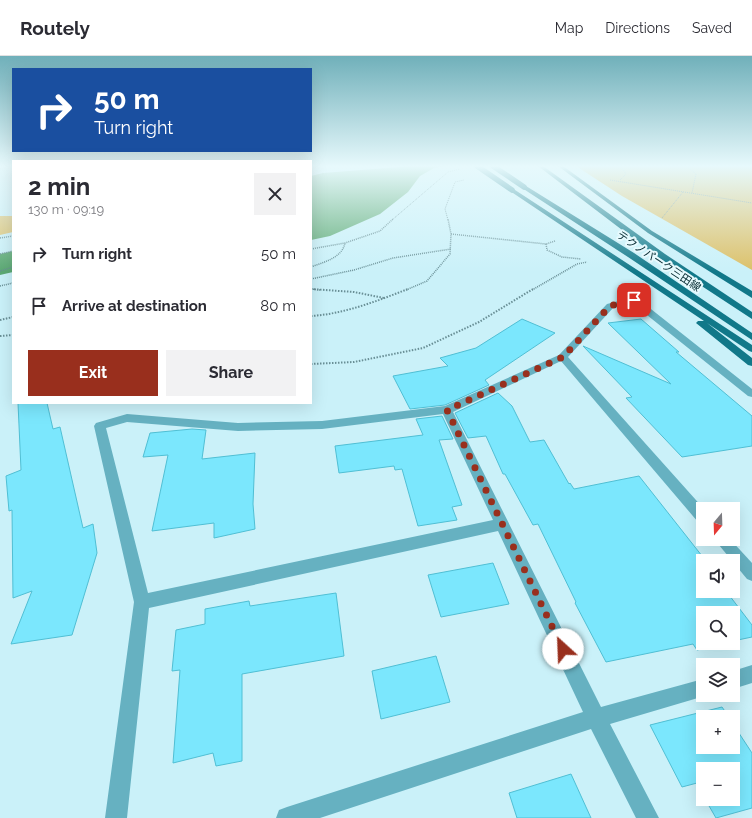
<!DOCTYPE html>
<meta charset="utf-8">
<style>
:root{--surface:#fff;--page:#f2f2f3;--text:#2b2b33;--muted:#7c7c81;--line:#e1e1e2;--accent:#992f1d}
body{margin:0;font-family:Raleway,"Noto Sans JP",sans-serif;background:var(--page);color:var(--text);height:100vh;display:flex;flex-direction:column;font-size:15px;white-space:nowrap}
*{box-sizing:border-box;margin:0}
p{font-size:13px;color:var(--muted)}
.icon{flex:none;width:22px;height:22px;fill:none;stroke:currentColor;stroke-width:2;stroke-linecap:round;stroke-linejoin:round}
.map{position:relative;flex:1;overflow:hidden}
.side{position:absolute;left:12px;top:104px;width:300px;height:244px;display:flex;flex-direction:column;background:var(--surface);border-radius:0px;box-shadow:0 4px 16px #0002}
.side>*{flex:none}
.guide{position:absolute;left:12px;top:12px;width:300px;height:84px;border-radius:0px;box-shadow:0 4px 16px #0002;background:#1a4fa0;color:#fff;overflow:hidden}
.needle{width:26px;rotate:199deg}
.tools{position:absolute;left:696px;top:446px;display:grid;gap:8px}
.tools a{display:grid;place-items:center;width:44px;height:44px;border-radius:0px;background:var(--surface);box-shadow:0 4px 16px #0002;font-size:20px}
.pin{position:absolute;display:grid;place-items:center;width:34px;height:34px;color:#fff;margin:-17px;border-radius:8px;box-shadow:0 2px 6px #0006}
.me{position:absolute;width:44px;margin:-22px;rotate:335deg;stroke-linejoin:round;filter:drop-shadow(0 0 3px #0008)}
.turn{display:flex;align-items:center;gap:14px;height:84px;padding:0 16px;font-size:18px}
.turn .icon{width:52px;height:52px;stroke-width:2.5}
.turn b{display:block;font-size:28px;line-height:34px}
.round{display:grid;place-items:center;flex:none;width:42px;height:42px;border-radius:0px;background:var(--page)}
.overview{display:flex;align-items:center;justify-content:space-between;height:68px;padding:0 16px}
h1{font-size:24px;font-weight:700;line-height:30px}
.primary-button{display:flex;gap:8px;margin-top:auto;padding:8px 16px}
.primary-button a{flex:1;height:46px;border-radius:0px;background:var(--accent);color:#fff;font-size:16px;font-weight:700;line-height:46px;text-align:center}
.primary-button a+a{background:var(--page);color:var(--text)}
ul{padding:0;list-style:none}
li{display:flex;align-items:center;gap:12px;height:52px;padding:0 16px}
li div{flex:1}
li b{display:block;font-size:15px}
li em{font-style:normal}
header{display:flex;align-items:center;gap:24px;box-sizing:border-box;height:56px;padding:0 20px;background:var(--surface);border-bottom:1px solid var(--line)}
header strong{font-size:19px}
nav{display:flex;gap:22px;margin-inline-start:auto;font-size:14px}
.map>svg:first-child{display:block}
.green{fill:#dcc068}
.water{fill:#5caa74}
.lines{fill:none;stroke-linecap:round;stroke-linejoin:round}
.river{fill:#5caa74;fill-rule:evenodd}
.building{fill:#7be7fd;stroke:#50bfd4}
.path-far2{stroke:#698f96;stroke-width:1;stroke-dasharray:1 1;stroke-linecap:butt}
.path-far1{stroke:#698f96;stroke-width:1.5;stroke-dasharray:1 1;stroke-linecap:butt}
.path{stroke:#698f96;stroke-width:2;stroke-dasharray:1.5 1.5;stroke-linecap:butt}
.minor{fill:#66b1c1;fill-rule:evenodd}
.major{fill:#117889;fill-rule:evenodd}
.major-bridge{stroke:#117889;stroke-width:5.5}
.route{stroke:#992f1d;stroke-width:7;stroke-dasharray:0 12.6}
.labels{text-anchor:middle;stroke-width:4;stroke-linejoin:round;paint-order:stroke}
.far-street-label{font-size:11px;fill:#052a31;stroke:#e7fafe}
</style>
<header>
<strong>Routely</strong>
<nav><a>Map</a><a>Directions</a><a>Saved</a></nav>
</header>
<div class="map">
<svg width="752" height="762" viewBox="0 0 752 762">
<rect width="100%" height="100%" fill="#caf1f9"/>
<g class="green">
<polygon points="576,110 752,110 752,214 622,140"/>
<polygon points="0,160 13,160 13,176 0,179"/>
</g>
<polygon class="water" points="412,110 445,110 434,112 420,120 408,136 380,158 330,180 311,184 311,120 323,117"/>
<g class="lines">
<polygon class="river" points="13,195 13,216 0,219 0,198"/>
</g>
<g class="building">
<polygon points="522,263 555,277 485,324 489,329 445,349 410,353 393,320 448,310 440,302 476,292"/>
<polygon points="641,263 679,296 676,296 752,360 752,390 682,401 626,342 632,341 583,290 671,328 608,267"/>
<polygon points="498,337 512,350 530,386 544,384 569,428 570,427 574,433 639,420 706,505 702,505 703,535 726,535 752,569 752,581 733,585 733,557 703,557 703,587 726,587 697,594 693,588 606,606 575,547 576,546 538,468 533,469 505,418 503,418 486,380 468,382 455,357"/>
<polygon points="18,347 47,347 53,373 60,371 83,472 93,468 97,497 72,579 11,588 32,535 13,542 12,454 9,455 6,420 21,414"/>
<polygon points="442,360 453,383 439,384 462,449 452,451 457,464 418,470 402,413 395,414 394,410 339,417 335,390 423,379 416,363"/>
<polygon points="192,373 206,374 202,403 255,397 253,448 255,473 214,482 214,467 152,475 168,399 143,401 150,377"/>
<polygon points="493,507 509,548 441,561 428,519"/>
<polygon points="336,537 344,600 242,618 242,705 216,710 213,697 173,707 180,614 172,615 176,574 205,568 205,553 249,545 250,550"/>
<polygon points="436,600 450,646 381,663 372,615"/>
<polygon points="722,651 729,661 703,661 703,691 733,691 733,668 752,697 752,752 716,762 705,743 733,743 733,713 703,713 703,739 697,727 682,731 650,669"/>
<polygon points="571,718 591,762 517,762 509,737"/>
</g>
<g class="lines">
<g class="path-far2">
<polyline points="687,110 696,118 692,137"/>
<polyline points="311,111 346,110"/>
<polyline points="610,124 752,147"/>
<polyline points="620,124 626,118 621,110"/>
<polyline points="662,162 683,136"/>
<polyline points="392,164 448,116 460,113"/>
<polyline points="448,164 445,153 455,126 464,124"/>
</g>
<g class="path-far1">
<polyline points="451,178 546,188 555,185"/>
<polyline points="0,182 13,180"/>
<polyline points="546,188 547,194 562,201 581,203"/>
<polyline points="311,193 345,187 380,175 393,163"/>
<polyline points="0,198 13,195"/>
<path d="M311,211C324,206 342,202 345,187"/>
<polyline points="0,215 13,211"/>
<polyline points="311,223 354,214 393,202 451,193"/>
<polyline points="0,230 13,227"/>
<polyline points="311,233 320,234"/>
<polyline points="406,234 427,225 450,198 451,178 448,163"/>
<polyline points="532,234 577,208 587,206"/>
</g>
<g class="path">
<polyline points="311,233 354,236 384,242"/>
<path d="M311,260C344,258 377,245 408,233"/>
<polyline points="0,264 13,261"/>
<polyline points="0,280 13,279"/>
<polyline points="311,308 354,306 423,292 479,266 533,233"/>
</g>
<g class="minor">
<path d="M634,241L637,242L752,333V341L748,340L632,247L613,252L568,301L704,453L703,468L698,466L561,305L453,356L601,651L703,623V639H708L610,668L659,762H636L591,673L320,762H276L279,754L287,751L583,656L498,475L149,552L127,762H105L134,546L94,370L96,367L127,358L238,367L322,365L445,350L559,299L607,248ZM443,358L493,464L148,537L106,372L127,366L238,375L322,373Z"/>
<polygon points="714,483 730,483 752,507 752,525 747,523"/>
<polygon points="752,609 752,627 733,633 733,615"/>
</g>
<g class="major">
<polygon points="538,110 543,110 665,198 752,256 752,263 659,202"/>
<polygon points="558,110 563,110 652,175 752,235 752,242 648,177"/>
<polygon points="522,130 526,130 634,197 752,277 752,284 628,201 522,132"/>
<polygon points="512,132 752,289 752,296 749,295 707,267 752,302 752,310 748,309 696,267 698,265 704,265 510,135 509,134"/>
</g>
<g class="major-bridge">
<polyline points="477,110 512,134"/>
<polyline points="493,110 524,131"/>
</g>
</g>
<linearGradient id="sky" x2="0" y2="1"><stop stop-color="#70b0ba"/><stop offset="0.51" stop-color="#e7f9fc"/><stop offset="1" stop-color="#e7f9fc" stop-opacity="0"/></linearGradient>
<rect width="752" height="216" fill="url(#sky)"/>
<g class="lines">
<polyline class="route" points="563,593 447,354 563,301 610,250 634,244"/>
</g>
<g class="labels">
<g class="far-street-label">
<text transform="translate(659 205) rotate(34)" y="4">テクノパーク三田線</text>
</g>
</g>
</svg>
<div class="tools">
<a><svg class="needle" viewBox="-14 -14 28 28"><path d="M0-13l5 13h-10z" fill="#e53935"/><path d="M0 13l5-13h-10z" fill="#7c7c81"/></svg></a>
<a><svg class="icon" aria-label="sound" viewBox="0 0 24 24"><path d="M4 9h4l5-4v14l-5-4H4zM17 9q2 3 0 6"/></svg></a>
<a><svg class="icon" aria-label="search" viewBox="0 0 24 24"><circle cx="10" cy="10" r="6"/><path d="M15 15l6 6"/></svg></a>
<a><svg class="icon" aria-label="layers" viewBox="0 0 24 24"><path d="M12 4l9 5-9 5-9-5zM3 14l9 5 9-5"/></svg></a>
<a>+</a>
<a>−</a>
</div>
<div class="pin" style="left:634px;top:244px;background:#d93025"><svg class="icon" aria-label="arrive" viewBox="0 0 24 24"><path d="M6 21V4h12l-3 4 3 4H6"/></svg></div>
<svg class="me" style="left:563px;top:593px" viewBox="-20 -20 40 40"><circle r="19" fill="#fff"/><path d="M0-13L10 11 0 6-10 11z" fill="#992f1d"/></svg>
<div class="guide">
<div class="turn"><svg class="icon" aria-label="right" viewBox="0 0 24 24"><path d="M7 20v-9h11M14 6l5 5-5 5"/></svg><div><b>50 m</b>Turn right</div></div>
</div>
<section class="side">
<div class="overview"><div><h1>2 min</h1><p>130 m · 09:19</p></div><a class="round"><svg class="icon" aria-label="close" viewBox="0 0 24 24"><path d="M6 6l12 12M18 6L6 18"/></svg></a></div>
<ul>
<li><svg class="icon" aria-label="right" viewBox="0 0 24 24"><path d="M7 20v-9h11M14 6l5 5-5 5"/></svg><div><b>Turn right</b></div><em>50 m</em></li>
<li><svg class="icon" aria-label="arrive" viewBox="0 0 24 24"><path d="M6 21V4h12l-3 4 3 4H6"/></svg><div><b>Arrive at destination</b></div><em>80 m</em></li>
</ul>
<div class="primary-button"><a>Exit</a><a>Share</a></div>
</section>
</div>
